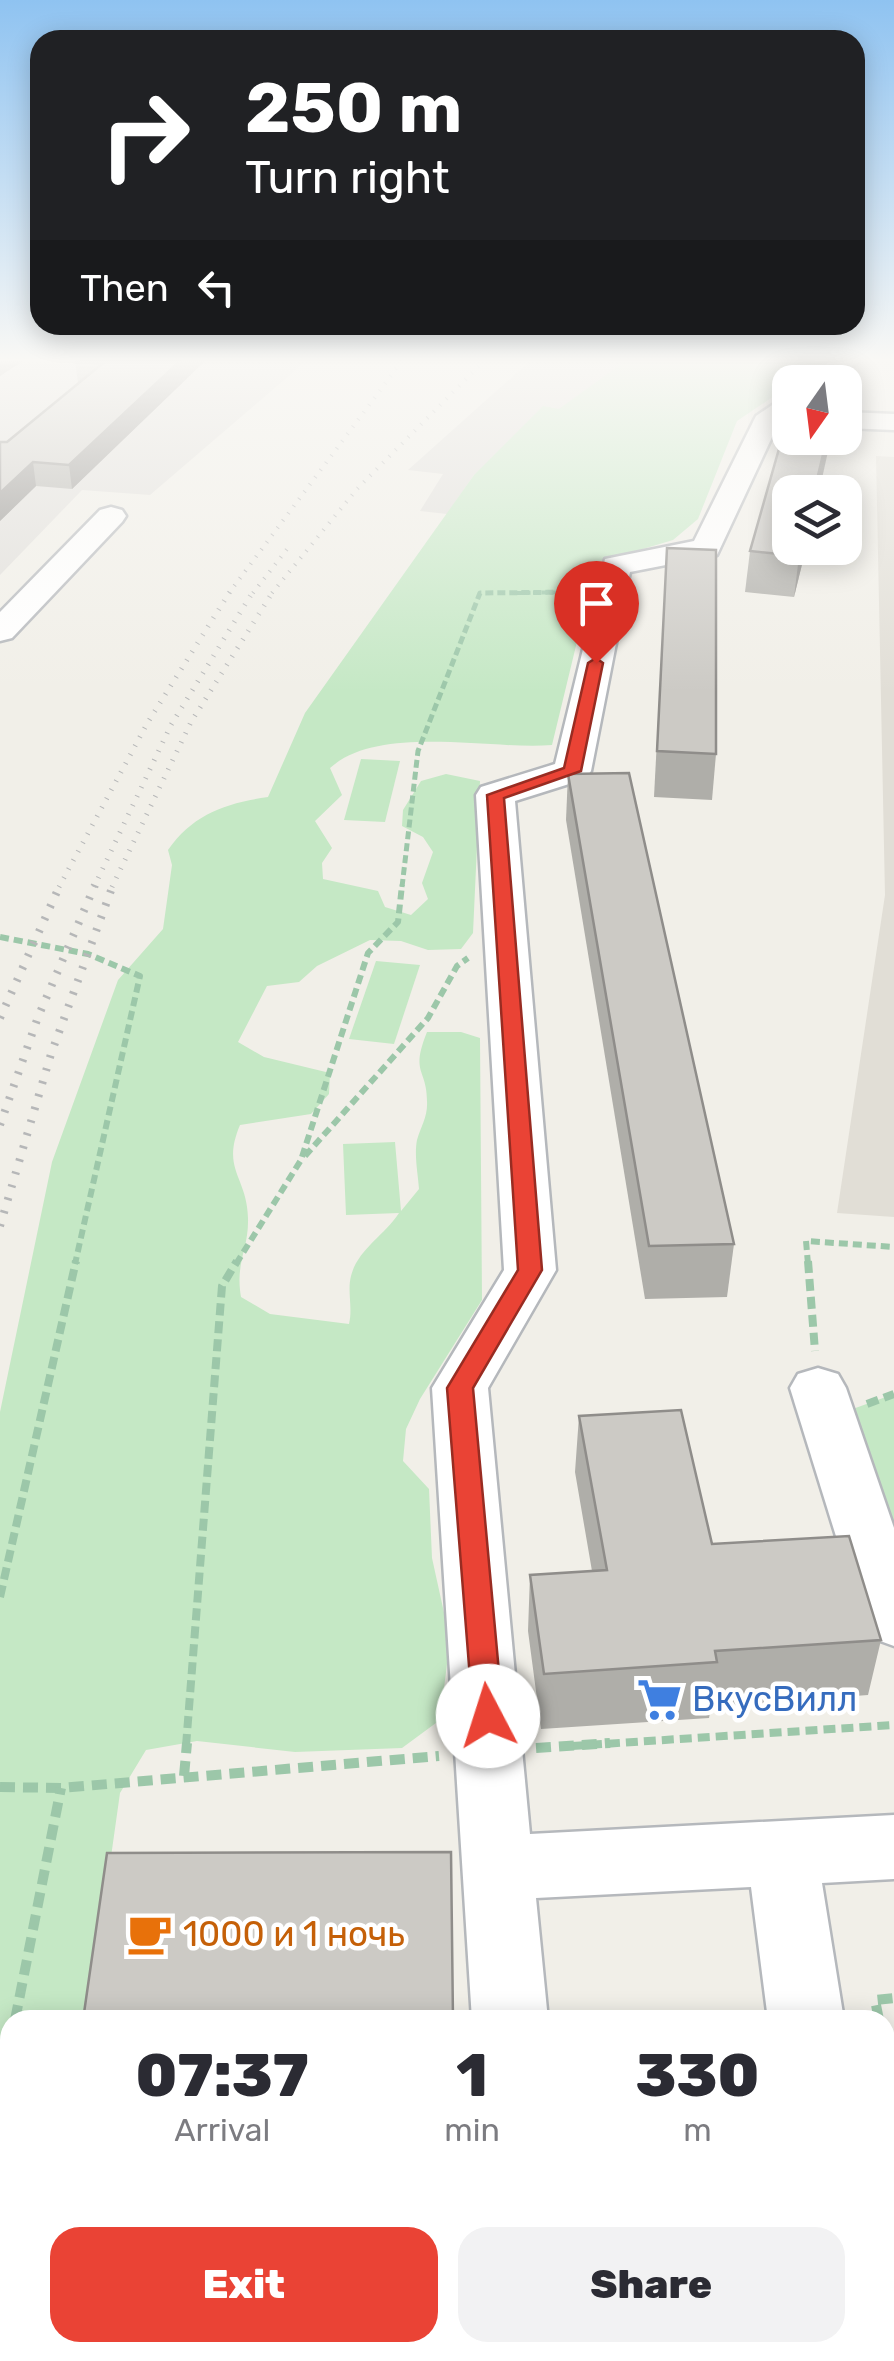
<!DOCTYPE html>
<meta charset="utf-8">
<style>
:root{--surface:#fff;--page:#f2f2f3;--text:#2b2b33;--muted:#7c7c81;--accent:#ea4335}
body{margin:0;font-family:Rubik,sans-serif;background:var(--page);color:var(--text);height:100vh;display:flex;flex-direction:column;font-size:38px;white-space:nowrap}
*{box-sizing:border-box;margin:0}
p{font-size:32px;color:var(--muted)}
.icon{flex:none;width:55px;height:55px;fill:none;stroke:currentColor;stroke-width:2;stroke-linecap:round;stroke-linejoin:round}
.map{position:relative;flex:1;overflow:hidden}
.panel{position:absolute;left:0px;top:2010px;width:895px;height:352px;display:flex;flex-direction:column;background:var(--surface);border-radius:30px 30px 0 0;box-shadow:0 5px 25px #0003}
.panel>*{flex:none}
.top-card{position:absolute;left:30px;top:30px;width:835px;height:305px;border-radius:30px;box-shadow:0 5px 25px #0003;background:#202124;color:#fff;overflow:hidden}
.needle{width:65px;rotate:194deg}
.fabs{position:absolute;left:772px;top:365px;display:grid;gap:20px}
.fabs a{display:grid;place-items:center;width:90px;height:90px;border-radius:20px;background:var(--surface);box-shadow:0 5px 25px #0003;font-size:50px}
.pin{position:absolute;display:grid;place-items:center;width:85px;height:85px;color:#fff;margin:-102px -42px;border-radius:50% 50% 50% 0;rotate:-45deg;box-shadow:0 0 10px #0007}
.pin .icon{rotate:45deg}
.me{position:absolute;width:110px;margin:-55px;rotate:355deg;stroke-linejoin:round;filter:drop-shadow(0 0 8px #0008)}
.turn{display:flex;align-items:center;gap:35px;height:210px;padding:0 50px;font-size:45px}
.turn .icon{width:130px;height:130px;stroke-width:2.5}
.turn b{display:block;font-size:70px;line-height:85px}
.then{display:flex;align-items:center;height:95px;padding:0 50px;background:#0003;gap:20px;font-size:38px}
.eta{display:flex;justify-content:space-evenly;align-items:center;height:170px;text-align:center}
.eta b{font-size:60px;font-weight:800;line-height:70px}
.primary-button{display:flex;gap:20px;margin-top:auto;padding:20px 50px}
.primary-button a{flex:1;height:115px;border-radius:30px;background:var(--accent);color:#fff;font-size:40px;font-weight:800;line-height:115px;text-align:center}
.primary-button a+a{background:var(--page);color:var(--text)}
.map>svg:first-child{display:block}
.industrial{fill:#e0deda}
.education{fill:#e1ded6}
.green{fill:#c5e8c5}
.lines{fill:none;stroke-linecap:round;stroke-linejoin:round}
.minor-casing{stroke:#b5b8bc;stroke-width:5}
.path-far4{stroke:#9cc7a9;stroke-width:4;stroke-dasharray:6 2.5;stroke-linecap:butt}
.path-far3{stroke:#9cc7a9;stroke-width:5;stroke-dasharray:8 4;stroke-linecap:butt}
.path-far2{stroke:#9cc7a9;stroke-width:6;stroke-dasharray:9 5;stroke-linecap:butt}
.path-far1{stroke:#9cc7a9;stroke-width:8;stroke-dasharray:12 6;stroke-linecap:butt}
.path{stroke:#9cc7a9;stroke-width:10;stroke-dasharray:15 8;stroke-linecap:butt}
.minor{fill:#fff;fill-rule:evenodd}
.rail-far2{stroke:#b6b7b8;stroke-width:4;stroke-dasharray:1 8;stroke-linecap:butt}
.rail-far1{stroke:#b6b7b8;stroke-width:5;stroke-dasharray:1 9;stroke-linecap:butt}
.rail{stroke:#b6b7b8;stroke-width:8;stroke-dasharray:2.5 11;stroke-linecap:butt}
.wall{fill:#afaea9}
.shaded-wall{fill:#8f8d8a}
.building{fill:#cccac5;stroke:#8f8d8a;stroke-width:2.5}
.route{fill:#ea4335;stroke:#982c22;stroke-width:2.5}
.labels{text-anchor:middle;stroke-width:9;stroke-linejoin:round;paint-order:stroke}
.near-shop-label{font-size:35px;fill:#366cbe;stroke:#fff;text-anchor:start}
.near-food-label{font-size:35px;fill:#c56008;stroke:#fff;text-anchor:start}
</style>
<div class="map">
<svg width="894" height="2361" viewBox="0 0 894 2361">
<rect width="100%" height="100%" fill="#f1efe8"/>
<g class="industrial">
<polygon points="0,361 306,361 150,495 82,490 0,575"/>
<polygon points="530,361 625,361 474,475 447,514 420,511 443,474 408,470"/>
</g>
<polygon class="education" points="876,456 894,457 894,1217 837,1213 885,895"/>
<g class="green">
<path d="M625,361H826L737,421L698,519L673,540L596,563L552,745C488,750 379,724 330,768L342,795L315,821L332,848L322,863L323,879L378,891L385,907L411,915L428,899L422,883L433,852L423,837L402,826L403,810L421,781L446,774L480,781L473,933L461,949L428,950L401,941L370,940L317,966L299,982L267,986L238,1042L264,1057L330,1073L329,1094L311,1114L240,1125C221,1170 247,1176 248,1218C249,1249 235,1262 241,1297L270,1314L349,1324C353,1308 347,1291 351,1276C358,1249 384,1236 399,1213L346,1215L343,1144L395,1142L401,1211L419,1189C418,1174 414,1155 417,1140C421,1126 428,1116 427,1101C427,1068 410,1074 427,1032H461L480,1038L482,1300L420,1399L406,1429L403,1461L429,1489L432,1558L450,1640L440,1720L402,1748L295,1752L197,1741L146,1750L120,1793L88,2020H10V2352L38,2353L37,2361H0V1412L52,1162L118,980L163,929L172,865L168,850C193,814 226,803 268,797L305,713L474,475L543,406L559,409Z"/>
<polygon points="361,759 400,761 385,822 344,820"/>
<polygon points="376,961 420,965 394,1044 349,1039"/>
<polygon points="894,1394 894,1620 828,1418"/>
<polygon points="608,2353 758,2353 759,2361 609,2361"/>
</g>
<g class="lines">
<defs>
<g id="minor">
<polygon points="830,361 859,361 833,382 804,382"/>
<polygon points="790,393 790,413 780,420 717,555 630,572 591,771 585,779 515,801 556,1270 488,1388 530,1834 894,1815 894,1879 822,1883 844,2020 768,2020 751,1887 536,1898 548,2020 472,2020 432,1388 504,1270 476,795 481,787 555,764 605,559 694,541 756,416"/>
<polygon points="845,412 894,414 894,430 845,428"/>
<polygon points="111,507 122,510 126,516 122,522 12,638 0,641 0,612 100,510"/>
<polygon points="818,1368 838,1374 846,1388 894,1528 894,1646 872,1638 862,1620 790,1388 798,1374"/>
<polygon points="885,2333 894,2361 808,2361 807,2352 885,2352"/>
<rect x="478" y="2352" width="86" height="9"/>
</g>
</defs>
<use href="#minor" class="minor-casing"/>
<polyline class="path-far4" points="516,593 580,592"/>
<polyline class="path-far3" points="402,887 418,751 480,593 580,592"/>
<g class="path-far2">
<polyline points="0,937 88,954 140,976 75,1264"/>
<polyline points="305,1156 428,1018 457,966 468,958"/>
<polyline points="236,1264 301,1160 368,953 398,922 402,885"/>
<polyline points="808,1264 806,1241 894,1247"/>
</g>
<g class="path-far1">
<polyline points="808,1261 815,1351"/>
<polyline points="867,1404 894,1394"/>
<polyline points="0,1597 76,1261"/>
<polyline points="186,1746 222,1286 237,1261"/>
<polyline points="572,1746 894,1725"/>
</g>
<g class="path">
<polyline points="536,1748 610,1743"/>
<polyline points="184,1776 187,1743"/>
<polyline points="0,1787 61,1788 439,1756"/>
<polyline points="15,2020 61,1788"/>
<polyline points="879,2020 875,2000 894,1998"/>
<polyline points="885,2056 894,2107"/>
<polyline points="0,2098 10,2047"/>
</g>
<use href="#minor" class="minor"/>
<g class="rail-far2">
<polyline points="229,593 402,361"/>
<polyline points="253,593 291,544"/>
<polyline points="272,593 357,489 484,361"/>
</g>
<g class="rail-far1">
<polyline points="59,887 148,722 231,590"/>
<polyline points="94,887 171,725 254,590"/>
<polyline points="112,887 191,722 274,590"/>
</g>
<g class="rail">
<polyline points="0,1018 60,885"/>
<polyline points="0,1125 38,1017 95,885"/>
<polyline points="0,1226 51,1054 113,885"/>
</g>
</g>
<g class="wall">
<polygon points="75,361 205,361 72,489 36,486 0,521 0,442 7,442 78,383"/>
<polygon points="667,548 716,754 712,800 654,797"/>
<polygon points="790,548 806,548 794,597 745,592 750,551"/>
<polygon points="568,774 734,1244 727,1297 645,1299 566,820"/>
<polygon points="579,1416 712,1544 881,1640 868,1695 711,1707 709,1718 541,1729 528,1631 530,1575 592,1571 575,1472"/>
</g>
<g class="shaded-wall">
<polygon points="0,361 23,361 0,376"/>
<polygon points="180,361 205,361 72,489 69,465"/>
<polygon points="827,438 831,438 819,492 814,492"/>
<polygon points="33,462 36,486 0,521 0,493"/>
<polygon points="801,548 806,548 794,597 799,556"/>
<rect x="235" y="2352" width="6" height="9"/>
</g>
<g class="building">
<polygon points="75,361 180,361 69,465 33,462 0,493 0,442 7,442 102,364"/>
<polygon points="790,410 790,438 827,438 814,492 790,492 790,548 801,548 799,556 750,551"/>
<polygon points="667,548 716,550 716,754 657,751"/>
<polygon points="629,773 734,1244 649,1246 568,774"/>
<polygon points="681,1410 712,1544 849,1536 881,1640 715,1651 717,1662 544,1674 530,1575 607,1570 579,1416"/>
<polygon points="451,1852 453,2020 83,2020 107,1853"/>
<polygon points="37,2352 235,2352 235,2361 36,2361"/>
</g>
<linearGradient id="sky" x2="0" y2="1"><stop stop-color="#8fc3f1"/><stop offset="0.52" stop-color="#f9f8f5"/><stop offset="1" stop-color="#f9f8f5" stop-opacity="0"/></linearGradient>
<rect width="894" height="692" fill="url(#sky)"/>
<polygon class="route" points="596,658 603,663 581,771 504,798 542,1270 473,1388 503,1716 499,1725 488,1728 477,1725 473,1716 447,1388 518,1270 487,795 564,768 588,663"/>
<defs>
<symbol id="supermarket-bare" viewBox="-9 -9 18 18"><path d="M-6-5.5h2.5l.6 2H6L4.5 2H-2.5L-4.4-4H-6ZM-1.5 3.2a1.3 1.3 0 1 0 .1 0ZM3 3.2a1.3 1.3 0 1 0 .1 0Z" fill="#3f7fe0" stroke="#fff" stroke-width="2.5" paint-order="stroke"/></symbol>
<symbol id="cafe-bare" viewBox="-9 -9 18 18"><path d="M-5.5-4.5H6V0H3Q3 3.5 0 3.5H-2.5Q-5.5 3.5-5.5 0ZM3-3.2v2h1.7v-2ZM-6 4.5H4V6H-6Z" fill="#e8710a" stroke="#fff" stroke-width="2.5" paint-order="stroke"/></symbol>
</defs>
<g fill-rule="evenodd">
<use href="#supermarket-bare" x="628" y="1668" width="63" height="63"/>
<use href="#cafe-bare" x="118" y="1902" width="63" height="63"/>
</g>
<g class="labels">
<g class="near-shop-label">
<text x="692" y="1711">ВкусВилл</text>
</g>
<g class="near-food-label">
<text x="183" y="1946">1000 и 1 ночь</text>
</g>
</g>
</svg>
<div class="fabs">
<a><svg class="needle" viewBox="-14 -14 28 28"><path d="M0-13l5 13h-10z" fill="#e53935"/><path d="M0 13l5-13h-10z" fill="#7c7c81"/></svg></a>
<a><svg class="icon" aria-label="layers" viewBox="0 0 24 24"><path d="M12 4l9 5-9 5-9-5zM3 14l9 5 9-5"/></svg></a>
</div>
<div class="pin" style="left:596px;top:663px;background:#d93025"><svg class="icon" aria-label="arrive" viewBox="0 0 24 24"><path d="M6 21V4h12l-3 4 3 4H6"/></svg></div>
<svg class="me" style="left:488px;top:1716px" viewBox="-20 -20 40 40"><circle r="19" fill="#fff"/><path d="M0-13L10 11 0 6-10 11z" fill="#ea4335"/></svg>
<div class="top-card">
<div class="turn"><svg class="icon" aria-label="right" viewBox="0 0 24 24"><path d="M7 20v-9h11M14 6l5 5-5 5"/></svg><div><b>250 m</b>Turn right</div></div>
<div class="then">Then<svg class="icon" aria-label="left" viewBox="0 0 24 24"><path d="M17 20v-9H6M10 6l-5 5 5 5"/></svg></div>
</div>
<section class="panel">
<div class="eta">
<div><b>07:37</b><p>Arrival</p></div>
<div><b>1</b><p>min</p></div>
<div><b>330</b><p>m</p></div>
</div>
<div class="primary-button"><a>Exit</a><a>Share</a></div>
</section>
</div>
